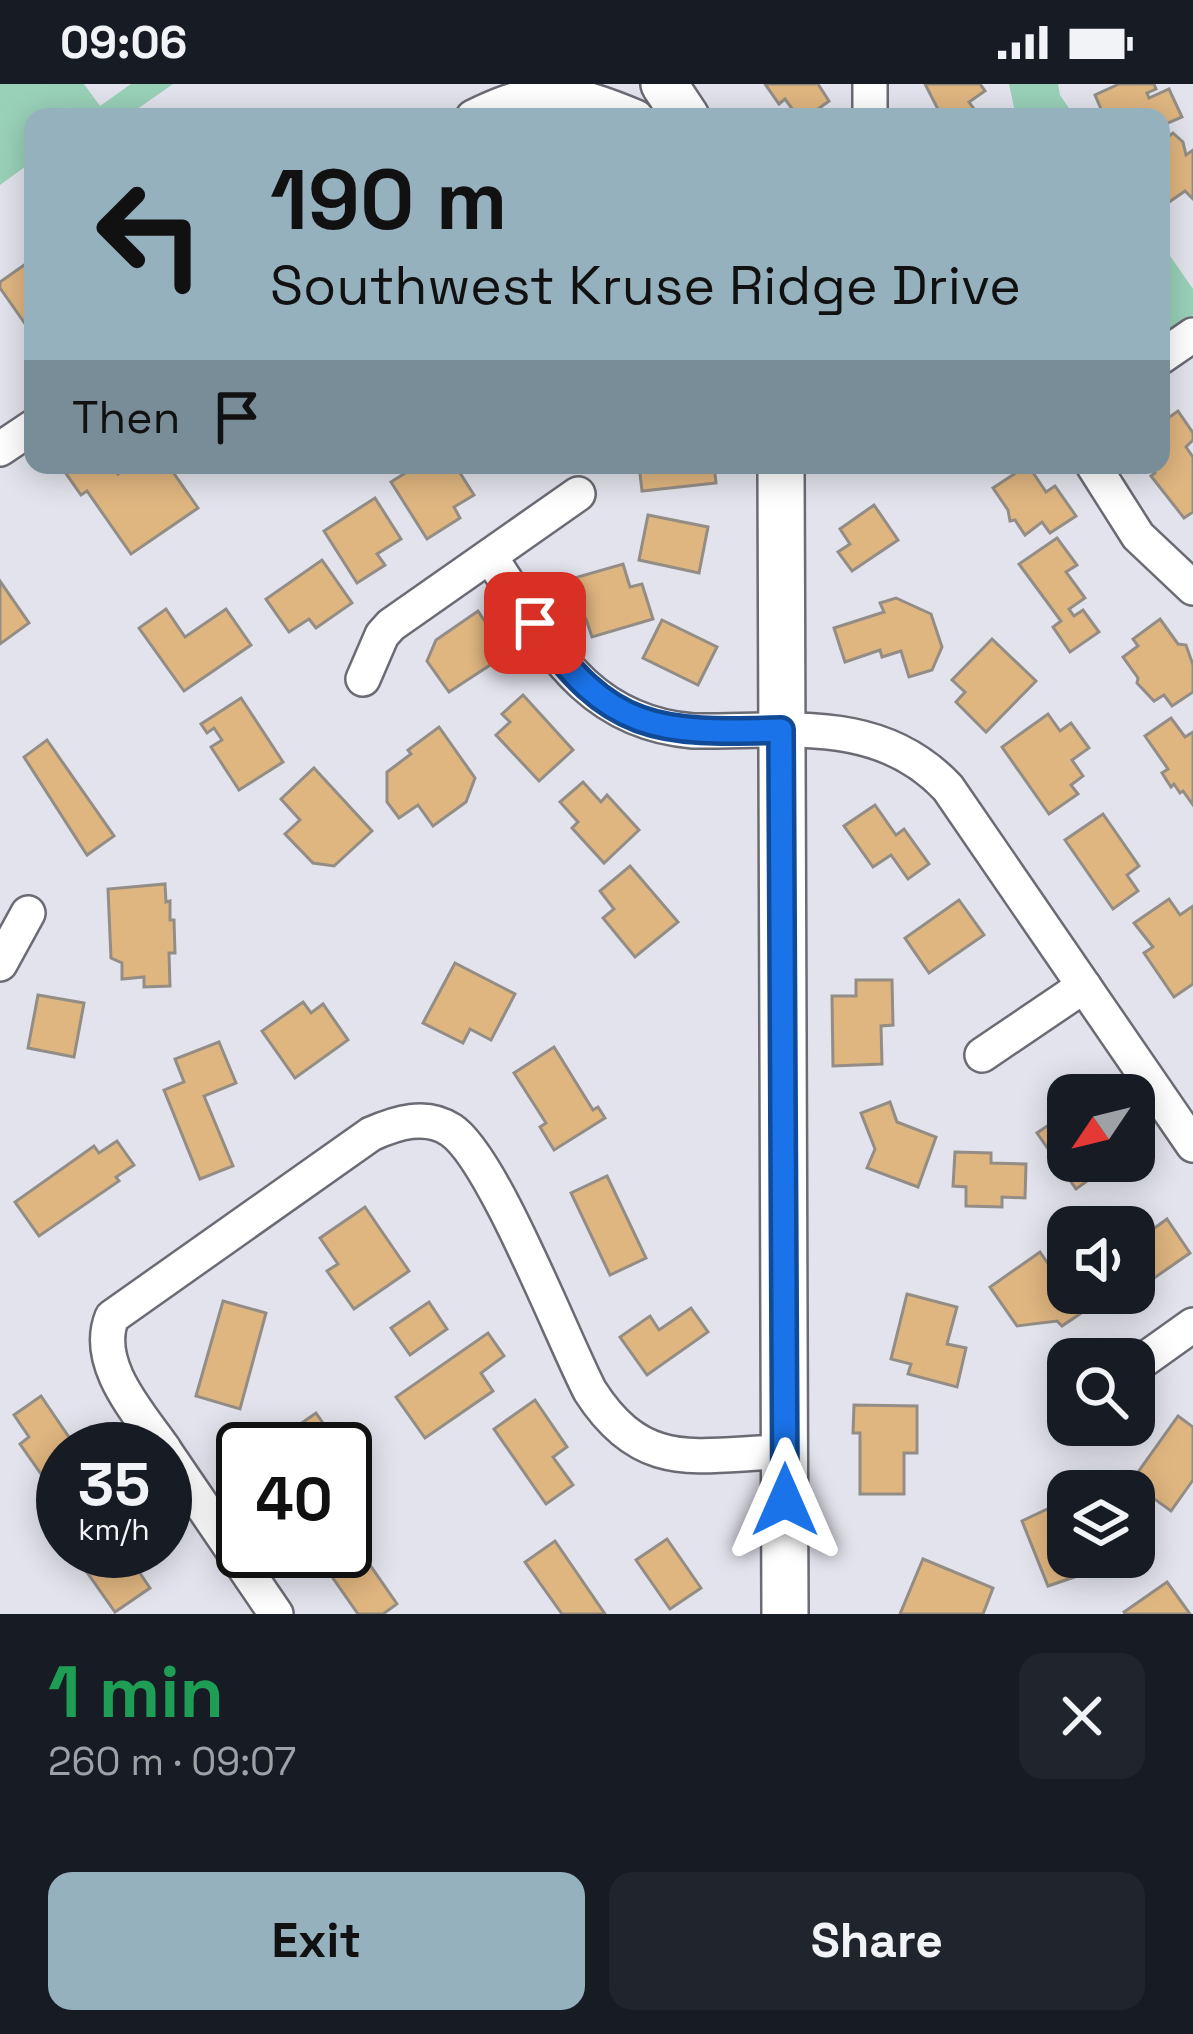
<!DOCTYPE html>
<meta charset="utf-8">
<style>
:root{--surface:#171b24;--page:#20242c;--text:#f1f3f6;--muted:#9ea1a6;--accent:#96b1be}
body{margin:0;font-family:"Space Grotesk",sans-serif;background:var(--page);color:var(--text);height:100vh;display:flex;flex-direction:column;font-size:45px;white-space:nowrap}
*{box-sizing:border-box;margin:0}
p{font-size:39px;color:var(--muted)}
.icon{flex:none;width:66px;height:66px;fill:none;stroke:currentColor;stroke-width:2;stroke-linecap:round;stroke-linejoin:round}
.map{position:relative;height:1530px;overflow:hidden}
.side{display:flex;flex-direction:column;background:var(--surface);flex:1}
.side>*{flex:none}
.top-card{position:absolute;left:24px;top:24px;width:1146px;height:366px;border-radius:24px;box-shadow:0 6px 30px #0003;background:#96b1be;color:#111;overflow:hidden}
.needle{width:78px;rotate:235deg}
.controls{position:absolute;left:1047px;top:990px;display:grid;gap:24px}
.controls a{display:grid;place-items:center;width:108px;height:108px;border-radius:24px;background:var(--surface);box-shadow:0 6px 30px #0003;font-size:60px}
.speed{position:absolute;left:36px;top:1338px;display:flex;gap:24px;font-size:60px;font-weight:700;text-align:center}
.speed>*{display:grid;place-content:center;width:156px;height:156px;border-radius:50%;background:var(--surface);box-shadow:0 6px 30px #0003;line-height:1}
.speed small{font-size:30px;font-weight:400}
.speed .limit{border:6px solid #111;border-radius:18px;background:#fff;color:#111}
.pin{position:absolute;display:grid;place-items:center;width:102px;height:102px;color:#fff;margin:-51px;border-radius:24px;box-shadow:0 6px 18px #0006}
.me{position:absolute;width:132px;margin:-66px;rotate:0deg;stroke-linejoin:round;filter:drop-shadow(0 0 9px #0008)}
.turn{display:flex;align-items:center;gap:42px;height:252px;padding:0 48px;font-size:54px}
.turn .icon{width:156px;height:156px;stroke-width:2.5}
.turn b{display:block;font-size:84px;line-height:102px}
.then{display:flex;align-items:center;height:114px;padding:0 48px;background:#0003;gap:24px;font-size:45px}
.round{display:grid;place-items:center;flex:none;width:126px;height:126px;border-radius:24px;background:var(--page)}
.overview{display:flex;align-items:center;justify-content:space-between;height:204px;padding:0 48px}
h1{font-size:72px;font-weight:700;line-height:90px;color:#1e9e55}
.primary-button{display:flex;gap:24px;margin-top:auto;padding:24px 48px}
.primary-button a{flex:1;height:138px;border-radius:24px;background:var(--accent);color:#111;font-size:48px;font-weight:700;line-height:138px;text-align:center}
.primary-button a+a{background:var(--page);color:var(--text)}
.status{display:flex;justify-content:space-between;align-items:center;height:84px;padding:0 60px;background:var(--surface);direction:ltr}
.status svg{height:33px;fill:currentColor}
.map>svg:first-child{display:block}
.green{fill:#99d1b8}
.building{fill:#e0b680;stroke:#938d85;stroke-width:3}
.lines{fill:none;stroke-linecap:round;stroke-linejoin:round}
.street-casing{stroke:#6b6b74;stroke-width:38}
.secondary-casing{stroke:#6b6b74;stroke-width:50}
.street{stroke:#fff;stroke-width:33}
.secondary{stroke:#fff;stroke-width:45}
.route-casing{stroke:#114b97;stroke-width:30}
.route{stroke:#1a73e8;stroke-width:21}
</style>
<div class="status"><b>09:06</b><svg viewBox="0 0 49 12"><path d="M0 12V9h3v3zM5 12V6h3v6zM10 12V3h3v9zM15 12V0h3v12zM26 1h20v11H26zM47 4h2v5h-2z"/></svg></div>
<div class="map">
<svg width="1193" height="1530" viewBox="0 0 1193 1530">
<rect width="100%" height="100%" fill="#e3e3ed"/>
<g class="green">
<polygon points="0,0 84,0 100,22 131,0 173,0 126,33 33,33 33,77 0,101"/>
<polygon points="1009,0 1058,0 1060,11 1075,33 1016,33"/>
<polygon points="1161,159 1193,205 1193,231 1166,251 1161,244"/>
</g>
<g class="building">
<polygon points="765,0 818,0 829,17 807,33 798,33 785,15 779,20"/>
<polygon points="925,0 980,0 985,7 969,18 974,25 963,33 942,33"/>
<polygon points="1119,0 1154,0 1156,5 1147,9 1149,14 1169,5 1182,33 1161,42 1161,33 1100,33 1097,27 1101,25 1095,11"/>
<polygon points="1173,49 1183,58 1186,71 1193,66 1193,115 1185,107 1165,121 1161,115 1161,58"/>
<polygon points="30,177 33,182 33,251 0,204 0,198"/>
<polygon points="1178,327 1193,349 1193,356 1186,363 1193,373 1193,428 1184,434 1151,392 1155,389 1149,381 1161,381 1161,339"/>
<polygon points="75,381 111,381 118,390 131,381 168,381 198,424 131,470 87,407 81,411 65,388"/>
<polygon points="418,381 455,381 474,411 454,423 460,434 427,455 391,398"/>
<polygon points="639,381 714,381 716,399 642,407"/>
<polygon points="1028,381 1046,408 1055,402 1076,432 1050,449 1042,438 1025,451 1015,436 1010,437 1008,426 993,404"/>
<polygon points="375,414 401,455 377,470 385,481 357,499 324,447"/>
<polygon points="874,421 898,456 852,487 838,468 850,460 840,445"/>
<polygon points="648,431 708,443 699,489 639,476"/>
<polygon points="1057,454 1077,481 1066,488 1085,514 1069,525 1074,532 1083,526 1099,548 1070,568 1053,543 1061,537 1019,480"/>
<polygon points="322,476 352,519 316,544 309,535 289,548 266,515"/>
<polygon points="623,480 630,503 642,500 653,535 592,553 586,535 576,538 564,497"/>
<polygon points="0,497 29,539 0,560"/>
<polygon points="896,514 931,530 942,563 932,586 909,593 901,567 882,573 880,566 845,578 834,544 884,528 880,519"/>
<polygon points="166,525 185,553 226,525 251,561 184,607 139,544"/>
<polygon points="478,527 507,570 449,608 427,577 436,556"/>
<polygon points="1160,535 1178,560 1186,561 1193,581 1193,608 1172,622 1164,611 1154,617 1137,599 1138,594 1123,573 1138,562 1133,555"/>
<polygon points="662,536 717,563 698,601 643,574"/>
<polygon points="992,555 1036,597 986,648 956,618 965,608 952,596"/>
<polygon points="523,611 573,666 539,697 496,651 510,638 502,630"/>
<polygon points="241,614 283,678 239,706 211,663 222,656 214,644 207,649 201,640"/>
<polygon points="1048,630 1060,647 1071,639 1089,664 1072,676 1083,692 1071,701 1078,710 1049,730 1002,663"/>
<polygon points="1171,634 1185,653 1193,648 1193,721 1183,707 1180,709 1174,700 1171,703 1162,689 1168,685 1145,652"/>
<polygon points="439,643 475,694 466,718 433,742 418,721 399,734 387,718 387,688 411,670 408,666"/>
<polygon points="47,656 114,752 87,771 24,673"/>
<polygon points="314,684 372,747 334,782 313,779 285,750 300,736 281,715"/>
<polygon points="583,698 601,718 607,711 639,746 604,779 572,744 578,738 560,718"/>
<polygon points="875,721 896,751 904,745 929,780 908,795 891,771 873,783 844,742"/>
<polygon points="1103,730 1139,782 1127,791 1138,807 1113,825 1065,756"/>
<polygon points="630,782 678,838 635,873 603,834 614,825 600,807"/>
<polygon points="165,800 166,818 170,817 170,836 174,836 175,869 169,869 170,902 144,903 144,893 122,895 122,879 111,874 108,805"/>
<polygon points="1169,815 1180,831 1193,822 1193,900 1174,913 1144,869 1153,863 1134,839"/>
<polygon points="959,816 984,851 929,889 905,854"/>
<polygon points="455,879 515,910 491,956 470,945 463,959 423,939"/>
<polygon points="856,896 892,896 893,941 881,942 882,980 833,982 832,912 856,912"/>
<polygon points="38,911 84,919 74,973 28,964"/>
<polygon points="303,918 311,929 323,920 348,956 295,994 262,947"/>
<polygon points="219,958 236,999 204,1012 233,1082 200,1095 164,1006 184,998 175,975"/>
<polygon points="554,963 593,1026 598,1023 605,1034 554,1066 540,1043 546,1039 514,989"/>
<polygon points="890,1018 897,1038 936,1053 918,1103 867,1084 875,1065 861,1029"/>
<polygon points="1068,1028 1068,1077 1115,1077 1076,1105 1037,1049"/>
<polygon points="117,1057 134,1081 116,1093 119,1097 39,1152 15,1118 94,1062 99,1069"/>
<polygon points="955,1068 991,1069 991,1079 1026,1080 1025,1114 1002,1113 1002,1123 966,1122 966,1103 953,1102"/>
<polygon points="607,1092 646,1174 610,1191 571,1109"/>
<polygon points="365,1123 409,1187 354,1225 327,1187 338,1180 320,1154"/>
<polygon points="1167,1135 1190,1169 1134,1208 1134,1159"/>
<polygon points="1040,1168 1062,1200 1068,1195 1068,1209 1089,1209 1096,1219 1062,1242 1057,1237 1017,1242 990,1203"/>
<polygon points="907,1210 957,1223 947,1260 966,1264 957,1303 908,1290 911,1280 891,1275"/>
<polygon points="223,1217 266,1229 240,1325 196,1312"/>
<polygon points="429,1218 447,1245 410,1271 391,1244"/>
<polygon points="691,1224 708,1248 647,1291 620,1253 650,1232 659,1246"/>
<polygon points="488,1249 504,1272 481,1289 493,1307 425,1354 396,1313"/>
<polygon points="41,1312 77,1365 63,1365 63,1400 53,1407 20,1360 29,1353 14,1331"/>
<polygon points="535,1316 567,1363 553,1373 573,1401 546,1420 494,1345"/>
<polygon points="854,1321 917,1322 917,1369 904,1369 904,1410 860,1410 860,1349 853,1349"/>
<polygon points="316,1329 341,1365 269,1365 267,1363"/>
<polygon points="1178,1332 1193,1343 1193,1396 1171,1427 1131,1398"/>
<polygon points="1060,1419 1068,1439 1068,1473 1112,1474 1102,1478 1104,1483 1048,1502 1022,1437"/>
<polygon points="345,1445 397,1520 383,1530 358,1530 314,1467 345,1467"/>
<polygon points="667,1455 701,1504 670,1525 636,1476"/>
<polygon points="555,1457 605,1530 562,1530 525,1478"/>
<polygon points="72,1467 125,1467 150,1504 115,1528"/>
<polygon points="923,1475 993,1504 983,1530 900,1530"/>
<polygon points="1167,1498 1190,1530 1125,1530 1124,1528"/>
</g>
<g class="lines">
<defs>
<g id="street">
<polyline points="870,0 870,33"/>
<path d="M473,33C539,0 569,5 636,33"/>
<polyline points="1161,273 1193,251"/>
<polyline points="0,365 33,343"/>
<polyline points="1093,381 1138,452 1193,504"/>
<path d="M491,474C546,556 583,638 693,647C785,648 879,630 948,704L1193,1061"/>
<polyline points="363,595 382,551 391,541 578,410"/>
<polyline points="0,880 28,829"/>
<polyline points="982,971 1084,902"/>
<polyline points="1134,1283 1193,1241"/>
<polyline points="1067,1330 1068,1329"/>
<path d="M164,1365C139,1329 93,1280 112,1233L371,1050C396,1039 426,1029 451,1046C493,1074 562,1253 590,1307C644,1391 697,1370 785,1368"/>
<polyline points="165,1367 276,1530"/>
</g>
<g id="secondary">
<polyline points="664,0 686,33"/>
<polyline points="781,381 785,1530"/>
</g>
</defs>
<use href="#street" class="street-casing"/>
<use href="#secondary" class="secondary-casing"/>
<use href="#street" class="street"/>
<use href="#secondary" class="secondary"/>
</g>
<g class="lines">
<defs>
<path id="route" d="M535,539C608,648 658,650 781,646L785,1416"/>
</defs>
<use href="#route" class="route-casing"/>
<use href="#route" class="route"/>
</g>
</svg>
<div class="controls">
<a><svg class="needle" viewBox="-14 -14 28 28"><path d="M0-13l5 13h-10z" fill="#e53935"/><path d="M0 13l5-13h-10z" fill="#9ea1a6"/></svg></a>
<a><svg class="icon" aria-label="sound" viewBox="0 0 24 24"><path d="M4 9h4l5-4v14l-5-4H4zM17 9q2 3 0 6"/></svg></a>
<a><svg class="icon" aria-label="search" viewBox="0 0 24 24"><circle cx="10" cy="10" r="6"/><path d="M15 15l6 6"/></svg></a>
<a><svg class="icon" aria-label="layers" viewBox="0 0 24 24"><path d="M12 4l9 5-9 5-9-5zM3 14l9 5 9-5"/></svg></a>
</div>
<div class="speed"><div>35<small>km/h</small></div><div class="limit">40</div></div>
<div class="pin" style="left:535px;top:539px;background:#d93025"><svg class="icon" aria-label="arrive" viewBox="0 0 24 24"><path d="M6 21V4h12l-3 4 3 4H6"/></svg></div>
<svg class="me" style="left:785px;top:1416px" viewBox="-20 -20 40 40"><path d="M0-17L14 15 0 8-14 15z" fill="#1a73e8" stroke="#fff" stroke-width="4"/></svg>
<div class="top-card">
<div class="turn"><svg class="icon" aria-label="left" viewBox="0 0 24 24"><path d="M17 20v-9H6M10 6l-5 5 5 5"/></svg><div><b>190 m</b>Southwest Kruse Ridge Drive</div></div>
<div class="then">Then<svg class="icon" aria-label="arrive" viewBox="0 0 24 24"><path d="M6 21V4h12l-3 4 3 4H6"/></svg></div>
</div>
</div>
<section class="side">
<div class="overview"><div><h1>1 min</h1><p>260 m · 09:07</p></div><a class="round"><svg class="icon" aria-label="close" viewBox="0 0 24 24"><path d="M6 6l12 12M18 6L6 18"/></svg></a></div>
<div class="primary-button"><a>Exit</a><a>Share</a></div>
</section>
